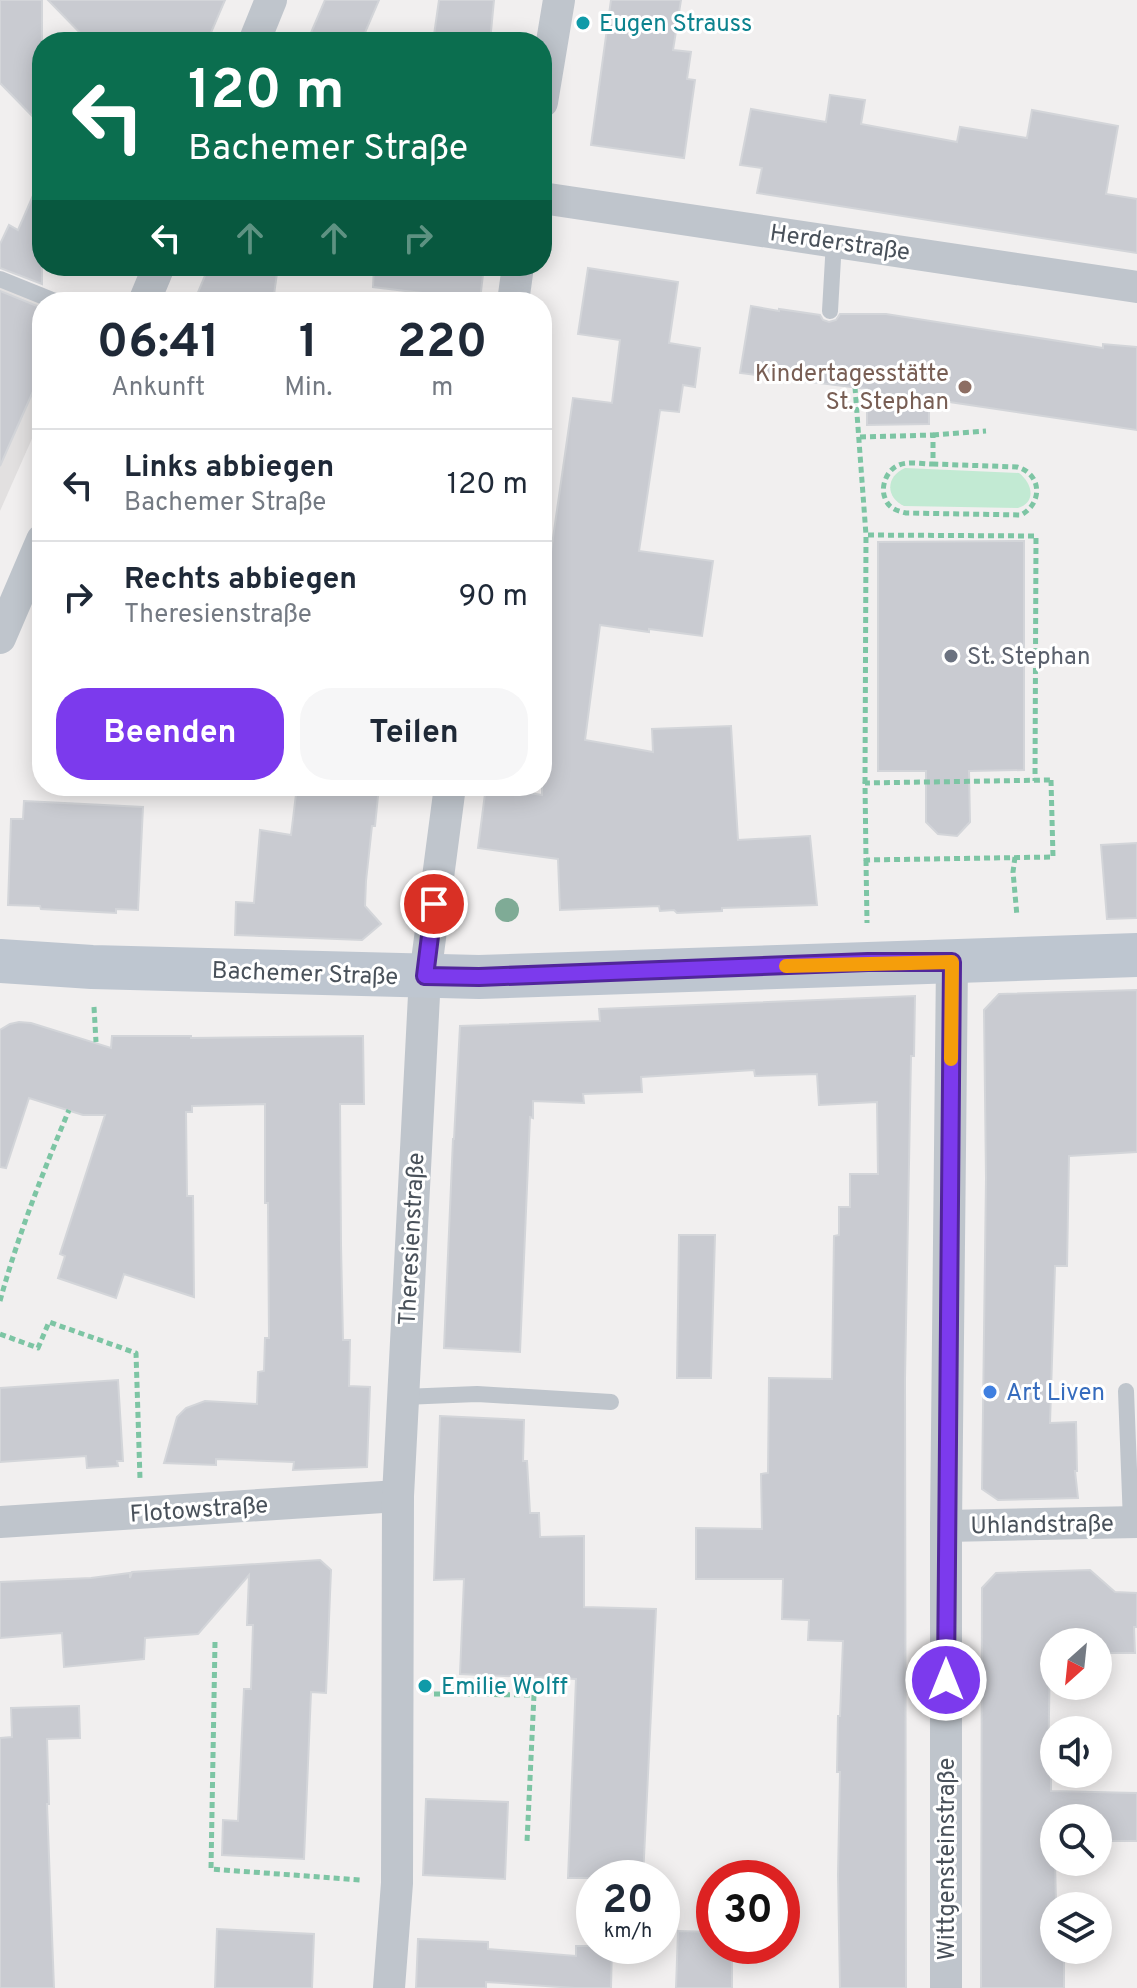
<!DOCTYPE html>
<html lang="de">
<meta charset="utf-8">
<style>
:root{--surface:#fff;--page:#f6f6f7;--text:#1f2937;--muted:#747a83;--line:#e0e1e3;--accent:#7c3aed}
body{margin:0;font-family:Overpass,sans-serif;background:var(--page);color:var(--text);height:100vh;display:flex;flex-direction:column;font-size:30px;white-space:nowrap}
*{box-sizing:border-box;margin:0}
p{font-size:26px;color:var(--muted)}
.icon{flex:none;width:44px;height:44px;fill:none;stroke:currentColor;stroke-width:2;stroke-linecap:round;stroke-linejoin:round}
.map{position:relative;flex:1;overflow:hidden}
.sheet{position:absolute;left:32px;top:292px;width:520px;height:504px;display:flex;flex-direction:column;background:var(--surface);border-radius:32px;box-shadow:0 4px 20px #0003}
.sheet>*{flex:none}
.hud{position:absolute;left:32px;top:32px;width:520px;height:244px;border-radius:32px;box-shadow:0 4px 20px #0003;background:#0b6e4f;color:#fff;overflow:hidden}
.needle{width:52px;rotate:207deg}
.buttons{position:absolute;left:1040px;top:1628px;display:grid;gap:16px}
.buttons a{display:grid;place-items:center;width:72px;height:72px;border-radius:50%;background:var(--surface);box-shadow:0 4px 20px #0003;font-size:40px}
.speed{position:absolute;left:576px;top:1860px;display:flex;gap:16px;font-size:40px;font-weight:700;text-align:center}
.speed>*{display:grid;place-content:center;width:104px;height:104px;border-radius:50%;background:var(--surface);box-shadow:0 4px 20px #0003;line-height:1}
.speed small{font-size:20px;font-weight:400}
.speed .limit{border:12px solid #d22;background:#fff;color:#111}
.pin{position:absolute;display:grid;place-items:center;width:68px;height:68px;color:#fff;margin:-34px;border:4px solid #fff;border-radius:50%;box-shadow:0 2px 8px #0007}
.me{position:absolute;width:88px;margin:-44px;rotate:0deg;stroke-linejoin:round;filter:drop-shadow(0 0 6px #0008)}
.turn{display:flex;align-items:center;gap:28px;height:168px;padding:0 24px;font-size:36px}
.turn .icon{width:104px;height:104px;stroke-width:2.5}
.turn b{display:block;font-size:56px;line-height:68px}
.lanes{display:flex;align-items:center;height:76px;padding:0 24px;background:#0003;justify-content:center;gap:40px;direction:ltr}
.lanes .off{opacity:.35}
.eta{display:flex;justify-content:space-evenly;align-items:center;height:136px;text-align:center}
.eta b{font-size:48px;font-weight:700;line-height:56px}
.button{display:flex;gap:16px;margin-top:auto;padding:16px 24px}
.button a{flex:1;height:92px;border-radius:32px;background:var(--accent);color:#fff;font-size:32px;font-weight:700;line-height:92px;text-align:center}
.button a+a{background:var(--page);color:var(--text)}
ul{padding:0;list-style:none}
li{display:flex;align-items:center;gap:24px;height:112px;padding:0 24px;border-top:2px solid var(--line)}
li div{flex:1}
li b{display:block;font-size:30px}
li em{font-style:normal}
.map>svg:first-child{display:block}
.education{fill:#e2e0e0}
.green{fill:#c2ead3}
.building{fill:#c9cbd1;stroke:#d3d5d9;stroke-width:2}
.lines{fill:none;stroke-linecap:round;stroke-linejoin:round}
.path{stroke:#7dc5a4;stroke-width:5;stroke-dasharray:6 4;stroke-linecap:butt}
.lane{stroke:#bfc5cc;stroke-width:16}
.street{stroke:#bfc5cc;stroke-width:32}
.secondary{stroke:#bec6d0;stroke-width:44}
.tree{fill:#7fab96}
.route-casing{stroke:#51269a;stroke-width:20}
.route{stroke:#7c3aed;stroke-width:14}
.slow{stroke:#f59e0b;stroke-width:14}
.culture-dot{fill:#0f9aa8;stroke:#fff;stroke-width:3}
.education-dot{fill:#8d6e63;stroke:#fff;stroke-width:3}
.worship-dot{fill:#6b7280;stroke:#fff;stroke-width:3}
.shop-dot{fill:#3f7fe0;stroke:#fff;stroke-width:3}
.labels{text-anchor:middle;stroke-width:6;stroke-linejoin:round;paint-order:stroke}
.culture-label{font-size:24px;fill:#0d838f;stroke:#fff;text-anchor:start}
.street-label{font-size:24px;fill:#49515a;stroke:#fff}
.education-label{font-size:24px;fill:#785e54;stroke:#fff;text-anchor:end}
.worship-label{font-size:24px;fill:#5b616d;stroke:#fff;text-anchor:start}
.shop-label{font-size:24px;fill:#366cbe;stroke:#fff;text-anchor:start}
</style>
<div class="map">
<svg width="1137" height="1988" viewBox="0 0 1137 1988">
<rect width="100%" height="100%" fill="#f1efef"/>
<polygon class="education" points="0,272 74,302 42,302 42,416 0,511"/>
<path class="green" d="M905,468L1019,473C1032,483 1037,502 1018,508L904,506C885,497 886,476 905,468Z"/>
<g class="building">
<polygon points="0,0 42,0 42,126 0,83"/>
<polygon points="48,0 225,0 207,42 89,42"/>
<polygon points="325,0 379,0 361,42 307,42"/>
<polygon points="439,0 494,0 490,42 433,42"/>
<polygon points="611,0 681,0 673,50 691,52 687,79 695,80 684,158 591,145"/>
<polygon points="830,95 865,100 861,124 957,142 960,127 1027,138 1032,110 1118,126 1106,194 1137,199 1137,253 757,193 762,168 740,165 751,109 826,122"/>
<polygon points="42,175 42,284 0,268 0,244 9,225 18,230"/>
<polygon points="209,266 278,266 273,302 194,302"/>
<polygon points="374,266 484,266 480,300 373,287"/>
<polygon points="588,268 678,282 669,343 700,348 695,387 683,385 679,412 660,410 639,551 713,561 702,636 649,629 649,632 600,625 585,740 653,752 652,729 731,726 738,840 810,836 817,905 722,908 722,911 677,913 674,910 660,911 659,906 560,910 558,859 478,848 486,786 542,795 542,558 551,552 573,398 612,403 620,340 578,334"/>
<polygon points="0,291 42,308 42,371 0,466"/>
<polygon points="751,306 779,311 779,309 820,315 823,320 829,322 836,320 840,314 886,314 1103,348 1103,344 1137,347 1137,430 929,399 929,424 867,425 867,389 740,373"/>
<polygon points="1024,541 1024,770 969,771 970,822 957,836 938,834 926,822 926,771 878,771 878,542"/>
<polygon points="297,786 379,786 375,826 372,826 366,881 365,906 381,924 362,940 235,935 236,902 254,903 260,830 291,835"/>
<polygon points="24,801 143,807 138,910 116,909 116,913 41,909 40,906 8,905 11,819 23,819"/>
<polygon points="1137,843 1137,918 1107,919 1101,845"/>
<polygon points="1137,990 1137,1152 1069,1156 1067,1266 1055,1266 1050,1423 1076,1422 1077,1471 1075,1471 1078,1498 998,1500 982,1489 986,1178 984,1010 999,994"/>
<polygon points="915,996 914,1056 911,1056 905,1379 906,1988 840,1988 838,1875 840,1772 837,1772 838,1716 840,1716 843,1641 808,1640 809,1620 782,1619 783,1579 696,1579 696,1528 762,1529 761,1474 768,1473 769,1378 832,1379 834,1236 839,1235 839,1207 850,1207 850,1174 878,1174 877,1102 819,1105 817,1074 755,1076 754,1070 641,1077 642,1092 583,1094 584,1103 533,1101 533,1118 530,1117 520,1352 444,1348 453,1139 454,1139 460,1026 600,1021 599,1009"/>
<polygon points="19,1022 31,1023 111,1048 112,1036 191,1036 191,1038 363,1036 364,1104 340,1104 341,1245 343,1340 350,1340 349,1386 370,1387 367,1467 293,1470 294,1462 216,1459 216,1465 164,1463 177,1417 186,1408 205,1401 257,1404 258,1372 264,1371 265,1338 269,1338 268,1203 265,1203 265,1104 192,1106 192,1112 186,1112 187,1196 193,1196 194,1297 124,1274 116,1298 58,1278 65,1256 60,1254 105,1115 83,1115 29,1098 6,1168 0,1167 0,1030 10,1024"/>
<polygon points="679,1235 715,1235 711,1378 677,1378"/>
<polygon points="118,1380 123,1461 117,1461 118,1466 87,1468 86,1456 0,1462 0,1388"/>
<polygon points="440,1416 524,1420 523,1461 527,1461 530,1513 539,1513 540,1537 584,1536 584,1607 656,1609 643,1878 568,1878 576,1679 460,1674 464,1579 434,1580"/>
<polygon points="320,1560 331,1570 326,1693 311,1692 304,1859 222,1855 223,1820 238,1821 244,1689 251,1689 253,1625 247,1625 249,1575 198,1634 145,1638 144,1659 64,1667 62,1633 0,1638 0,1582 91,1578 130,1573 130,1578 132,1572"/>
<polygon points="1090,1570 1115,1592 1137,1593 1137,1627 1134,1627 1135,1653 1098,1653 1098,1642 1054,1642 1054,1653 1050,1653 1048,1774 1051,1774 1051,1791 1137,1793 1137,1841 1098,1841 1098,1818 1054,1818 1056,1903 1062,1903 1062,1906 1054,1906 1054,1950 1064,1950 1064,1988 981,1988 982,1588 996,1573"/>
<polygon points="79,1706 80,1738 47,1739 49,1804 47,1804 54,1988 0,1988 0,1738 12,1737 11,1708"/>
<polygon points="426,1799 508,1802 505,1879 423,1875"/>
<polygon points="217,1929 314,1934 312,1988 215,1988"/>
<polygon points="678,1931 714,1932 714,1946 732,1946 732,1988 676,1988"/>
<polygon points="418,1939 488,1942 488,1949 576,1956 576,1946 612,1946 611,1988 575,1988 486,1982 486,1988 416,1988"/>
</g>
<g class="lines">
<g class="path">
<polyline points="855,387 866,535"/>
<polyline points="933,435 986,431"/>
<path d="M860,437L933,435V464C922,464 909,461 899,465C887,469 880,487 885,498C888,508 897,511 906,513L1021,515C1043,503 1042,474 1017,467L933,464"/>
<polygon points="1051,780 1053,857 866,860 865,783"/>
<polyline points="865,783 866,535 1036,536 1035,781"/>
<polyline points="1015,857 1013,872 1017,916"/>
<polyline points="866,860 867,923"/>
<polyline points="94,1007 96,1042"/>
<path d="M0,1301C18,1235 43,1172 69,1110"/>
<polyline points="0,1334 38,1348 49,1322 136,1353 140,1479"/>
<polyline points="215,1642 211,1869 360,1880"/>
<polyline points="434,1694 534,1695 527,1842"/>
</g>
<g class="lane">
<polyline points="0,279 57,302"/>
<polyline points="830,311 834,241"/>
<polyline points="1126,1391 1131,1522"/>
<polyline points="403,1397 477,1394 611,1402"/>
</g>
<g class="street">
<polyline points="254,42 271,0"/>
<polyline points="542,102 559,0"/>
<polyline points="542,198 1137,287"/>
<polyline points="144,302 159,266"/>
<polyline points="513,302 518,266"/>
<polyline points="0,638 42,540"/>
<polyline points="0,1522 398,1496"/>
<polyline points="946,1526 1137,1522"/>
<polyline points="389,1988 397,1883 398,1496 425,976 450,786"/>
<polyline points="946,1988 946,1526 952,962"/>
</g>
<polyline class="secondary" points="0,961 92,967 479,977 1137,955"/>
</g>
<circle class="tree" cx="507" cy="910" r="12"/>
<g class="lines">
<defs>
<polyline id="route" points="434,904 425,976 479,977 868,962 952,962 946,1680"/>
</defs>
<use href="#route" class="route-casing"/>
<use href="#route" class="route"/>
<polyline class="slow" points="786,966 952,962 951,1059"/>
</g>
<g class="culture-dot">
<circle cx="583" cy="23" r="8"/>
<circle cx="425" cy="1686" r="8"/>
</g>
<circle class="education-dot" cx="965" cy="387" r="8"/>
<circle class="worship-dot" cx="951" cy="656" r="8"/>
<circle class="shop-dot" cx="990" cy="1392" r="8"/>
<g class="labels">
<g class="culture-label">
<text x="599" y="31">Eugen Strauss</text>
<text x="441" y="1694">Emilie Wolff</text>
</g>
<g class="street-label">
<text transform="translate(840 242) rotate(8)" y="8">Herderstraße</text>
<text transform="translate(305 973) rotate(2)" y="8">Bachemer Straße</text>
<text transform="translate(411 1239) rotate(-87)" y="8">Theresienstraße</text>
<text transform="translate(199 1509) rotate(-4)" y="8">Flotowstraße</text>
<text transform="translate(1042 1524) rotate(-1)" y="8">Uhlandstraße</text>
<text transform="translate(946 1859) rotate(-90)" y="8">Wittgensteinstraße</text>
</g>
<g class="education-label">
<text x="949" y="381">Kindertagesstätte<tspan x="949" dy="28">St. Stephan</tspan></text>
</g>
<g class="worship-label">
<text x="967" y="664">St. Stephan</text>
</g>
<g class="shop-label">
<text x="1006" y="1400">Art Liven</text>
</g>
</g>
</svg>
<div class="buttons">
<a><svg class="needle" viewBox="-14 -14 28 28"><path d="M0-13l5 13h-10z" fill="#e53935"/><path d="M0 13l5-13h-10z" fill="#747a83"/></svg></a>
<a><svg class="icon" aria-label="sound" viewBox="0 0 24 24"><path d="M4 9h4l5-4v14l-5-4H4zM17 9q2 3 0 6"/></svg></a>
<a><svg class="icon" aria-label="search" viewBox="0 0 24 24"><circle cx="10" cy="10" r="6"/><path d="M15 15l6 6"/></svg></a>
<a><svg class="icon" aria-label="layers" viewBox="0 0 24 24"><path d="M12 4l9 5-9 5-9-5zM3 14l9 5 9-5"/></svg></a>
</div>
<div class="speed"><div>20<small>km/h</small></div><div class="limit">30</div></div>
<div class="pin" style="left:434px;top:904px;background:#d93025"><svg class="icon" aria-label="arrive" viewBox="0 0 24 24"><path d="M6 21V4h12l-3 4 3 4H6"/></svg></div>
<svg class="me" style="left:946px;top:1680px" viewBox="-20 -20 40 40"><circle r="17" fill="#7c3aed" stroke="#fff" stroke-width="3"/><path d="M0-11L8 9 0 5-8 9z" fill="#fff"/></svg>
<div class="hud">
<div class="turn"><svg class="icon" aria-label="left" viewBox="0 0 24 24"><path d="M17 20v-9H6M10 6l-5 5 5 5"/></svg><div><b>120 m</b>Bachemer Straße</div></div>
<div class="lanes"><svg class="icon" aria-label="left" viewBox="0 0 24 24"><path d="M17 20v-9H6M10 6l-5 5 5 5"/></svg><svg class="icon off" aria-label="ahead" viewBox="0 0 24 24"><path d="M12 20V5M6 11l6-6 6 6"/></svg><svg class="icon off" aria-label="ahead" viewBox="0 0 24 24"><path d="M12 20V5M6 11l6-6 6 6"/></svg><svg class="icon off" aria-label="right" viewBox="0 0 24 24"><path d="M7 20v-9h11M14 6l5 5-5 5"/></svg></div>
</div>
<section class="sheet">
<div class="eta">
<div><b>06:41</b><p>Ankunft</p></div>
<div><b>1</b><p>Min.</p></div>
<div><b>220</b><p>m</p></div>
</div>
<ul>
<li><svg class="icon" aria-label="left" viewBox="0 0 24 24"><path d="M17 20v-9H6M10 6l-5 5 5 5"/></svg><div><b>Links abbiegen</b><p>Bachemer Straße</p></div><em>120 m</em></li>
<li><svg class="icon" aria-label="right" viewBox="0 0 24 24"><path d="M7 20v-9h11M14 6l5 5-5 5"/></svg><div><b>Rechts abbiegen</b><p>Theresienstraße</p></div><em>90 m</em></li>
</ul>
<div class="button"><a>Beenden</a><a>Teilen</a></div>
</section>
</div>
